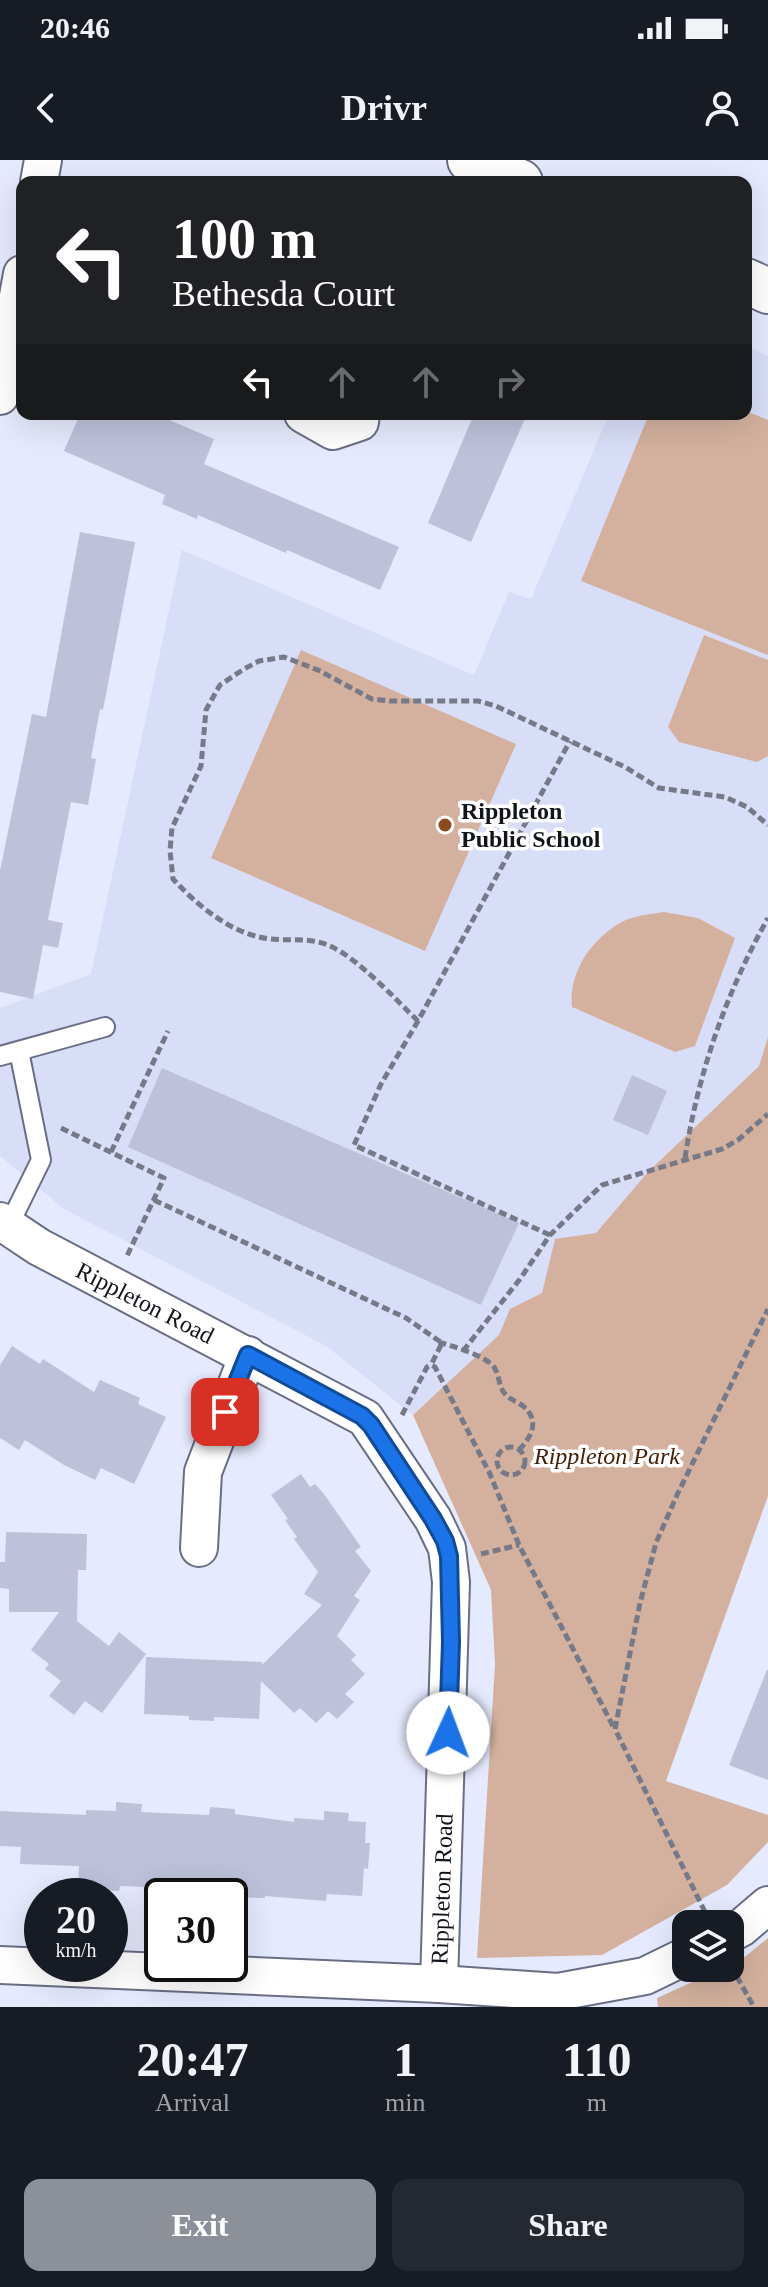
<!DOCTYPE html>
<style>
:root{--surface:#171b24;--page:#242831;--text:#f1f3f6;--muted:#9ea1a6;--accent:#8c9099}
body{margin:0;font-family:Georgia,serif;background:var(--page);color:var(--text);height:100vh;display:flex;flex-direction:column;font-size:30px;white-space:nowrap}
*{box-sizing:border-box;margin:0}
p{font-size:26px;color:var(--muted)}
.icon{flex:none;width:44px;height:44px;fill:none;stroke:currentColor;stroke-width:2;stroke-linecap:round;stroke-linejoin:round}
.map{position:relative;height:1847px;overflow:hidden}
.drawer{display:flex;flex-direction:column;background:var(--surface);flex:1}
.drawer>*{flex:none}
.banner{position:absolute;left:16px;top:16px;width:736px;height:244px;border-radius:16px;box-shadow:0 8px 32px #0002;background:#202124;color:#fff;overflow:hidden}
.controls{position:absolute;left:672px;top:1750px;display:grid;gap:16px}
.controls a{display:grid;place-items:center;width:72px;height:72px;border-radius:16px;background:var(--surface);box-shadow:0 8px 32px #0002;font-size:40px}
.speed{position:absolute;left:24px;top:1718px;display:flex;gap:16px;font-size:40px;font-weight:700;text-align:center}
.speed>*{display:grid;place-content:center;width:104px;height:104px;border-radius:50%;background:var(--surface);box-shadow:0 8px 32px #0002;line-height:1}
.speed small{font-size:20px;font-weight:400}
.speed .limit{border:4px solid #111;border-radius:12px;background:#fff;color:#111}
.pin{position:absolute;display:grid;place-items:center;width:68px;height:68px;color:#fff;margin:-34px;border-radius:16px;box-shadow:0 4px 12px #0006}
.me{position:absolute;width:88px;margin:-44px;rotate:2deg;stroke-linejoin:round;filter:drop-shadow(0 0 6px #0008)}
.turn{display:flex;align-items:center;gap:28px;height:168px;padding:0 24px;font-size:36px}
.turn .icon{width:104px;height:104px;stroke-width:2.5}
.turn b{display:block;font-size:56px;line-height:68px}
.lanes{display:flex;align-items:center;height:76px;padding:0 24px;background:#0003;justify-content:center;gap:40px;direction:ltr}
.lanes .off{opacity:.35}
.eta{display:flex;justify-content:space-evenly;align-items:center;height:136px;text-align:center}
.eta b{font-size:48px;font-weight:800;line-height:56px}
.cta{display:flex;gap:16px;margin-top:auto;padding:16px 24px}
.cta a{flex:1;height:92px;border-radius:16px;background:var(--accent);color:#fff;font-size:32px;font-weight:800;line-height:92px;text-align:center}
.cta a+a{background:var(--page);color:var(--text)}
.status{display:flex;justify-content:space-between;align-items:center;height:56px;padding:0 40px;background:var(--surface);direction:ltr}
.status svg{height:22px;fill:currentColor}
header{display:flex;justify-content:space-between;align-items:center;height:104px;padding:0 24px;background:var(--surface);font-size:36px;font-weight:800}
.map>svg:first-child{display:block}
.built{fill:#d9def8}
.green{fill:#d3b19e}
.building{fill:#bdc1da}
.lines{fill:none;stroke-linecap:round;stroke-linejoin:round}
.lane-casing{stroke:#6a6e85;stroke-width:22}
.street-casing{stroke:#6a6e85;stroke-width:40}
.secondary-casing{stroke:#6a6e85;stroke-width:48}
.path{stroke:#767987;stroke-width:5;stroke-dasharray:8 4;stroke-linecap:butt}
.lane{stroke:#fff;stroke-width:18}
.street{stroke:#fff;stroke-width:36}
.secondary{stroke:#fff;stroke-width:44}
.route-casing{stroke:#114b97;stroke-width:20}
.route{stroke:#1a73e8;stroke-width:14}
.poi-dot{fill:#8d4a1b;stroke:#fff;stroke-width:3}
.labels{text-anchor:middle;stroke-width:7;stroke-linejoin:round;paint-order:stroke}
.poi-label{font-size:24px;font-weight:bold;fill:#12141c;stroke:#fff;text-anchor:start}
.street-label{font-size:24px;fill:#12141c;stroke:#fff}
.park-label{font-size:24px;font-style:italic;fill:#452006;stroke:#fff}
</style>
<div class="status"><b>20:46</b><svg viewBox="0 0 49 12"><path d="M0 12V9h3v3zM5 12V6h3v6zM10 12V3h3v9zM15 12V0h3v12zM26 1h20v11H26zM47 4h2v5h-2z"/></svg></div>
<header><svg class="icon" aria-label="back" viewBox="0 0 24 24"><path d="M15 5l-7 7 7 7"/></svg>Drivr<svg class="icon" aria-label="person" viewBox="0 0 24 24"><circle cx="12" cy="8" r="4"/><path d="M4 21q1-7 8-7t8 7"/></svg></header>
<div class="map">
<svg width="768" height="1847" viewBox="0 0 768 1847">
<rect width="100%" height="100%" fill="#e6eafe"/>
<polygon class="built" points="746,186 768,196 768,877 759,906 647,1013 548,1130 413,1255 326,1186 64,1049 0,996 0,848 91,814 182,390 474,515 509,432 531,439 609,254 746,254"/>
<g class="green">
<polygon points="746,251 768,260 768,495 581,421 649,254 746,254"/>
<polygon points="704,475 768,500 768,596 757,602 679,582 668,567"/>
<polygon points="301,490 516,584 425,791 211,698"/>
<path d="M664,752L698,758L735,778L695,886L675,892L572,847C568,811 594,775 626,760C638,755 652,754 664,752Z"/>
<polygon points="768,877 768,1336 666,1621 768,1655 768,1682 727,1725 602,1795 477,1798 495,1504 491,1430 413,1255 499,1175 510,1149 542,1133 555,1079 596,1073 647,1013 759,906"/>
<polygon points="768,1778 768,1847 658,1847 657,1838 723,1808 730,1808 730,1805 746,1796"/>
</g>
<g class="building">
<polygon points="80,254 155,254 214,279 204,304 399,387 380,430 287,390 286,393 198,355 197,359 162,344 165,335 64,291"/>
<polygon points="474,254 527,254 471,382 428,363"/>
<polygon points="80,372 135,382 103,550 100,549 91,598 96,599 88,645 71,642 48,760 63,763 58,788 43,785 33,839 0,832 0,711 32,554 46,557"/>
<polygon points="162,908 519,1063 481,1145 128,987"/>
<polygon points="632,915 667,931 648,975 613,960"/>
<polygon points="12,1186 40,1204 43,1199 94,1232 100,1220 140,1238 138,1244 166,1257 134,1324 101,1308 95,1320 64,1305 25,1280 19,1290 0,1278 0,1205"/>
<polygon points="301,1314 310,1327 315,1324 324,1334 361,1387 355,1391 371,1411 354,1436 360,1440 337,1476 356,1495 351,1500 365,1514 345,1534 354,1542 337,1559 328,1551 316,1563 300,1548 294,1553 261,1521 259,1559 214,1557 214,1561 189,1560 189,1556 144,1554 146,1497 262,1502 262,1505 322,1445 304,1434 318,1412 294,1379 297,1377 285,1360 288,1359 271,1335"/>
<polygon points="6,1372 87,1374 86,1410 78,1410 77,1461 109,1486 119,1472 146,1494 102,1553 85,1541 74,1555 49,1536 61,1521 45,1509 49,1504 31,1490 59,1452 9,1452 9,1429 0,1428 0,1402 5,1402"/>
<polygon points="767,1510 768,1510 768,1620 729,1605"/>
<polygon points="116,1642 142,1644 141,1652 209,1655 210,1647 235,1649 235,1654 294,1662 294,1658 324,1660 324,1651 349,1653 348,1661 366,1662 365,1683 370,1683 368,1709 364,1708 362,1736 327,1734 326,1741 265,1736 265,1738 230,1737 197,1733 193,1729 120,1726 119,1731 78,1729 79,1706 20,1704 21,1687 0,1686 0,1651 86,1655 86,1650 116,1651"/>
</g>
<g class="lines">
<defs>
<g id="lane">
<polyline points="0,896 105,867"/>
<polyline points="8,1067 41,1000 19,891"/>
</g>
<g id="street">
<polyline points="39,22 43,0"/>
<polyline points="0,236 22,114"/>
<polyline points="303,254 333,271 360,262 361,254"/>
<polyline points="0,1061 39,1087 365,1258 433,1359 447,1388 451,1422 439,1824"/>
<polyline points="199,1388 203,1312 248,1195"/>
<polyline points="730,1774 741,1768 768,1745"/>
<polyline points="0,1805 439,1824 558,1832 645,1816 686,1796"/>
</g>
<g id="secondary">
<polyline points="470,0 520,22"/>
<polyline points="746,121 768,131"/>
</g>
</defs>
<use href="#lane" class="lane-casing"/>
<use href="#street" class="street-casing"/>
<use href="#secondary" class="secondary-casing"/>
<g class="path">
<path d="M418,861C395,839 359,799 330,786C310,777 290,781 270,779C231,774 198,746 173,719L170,691L172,668L201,606L206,550L220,525L244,509L259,501L284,497L318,510L372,539L390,541H478L496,546L625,607L659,628L725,637L747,647L768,665"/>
<polyline points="61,968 164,1018 127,1096"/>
<polyline points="111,992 168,871"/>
<path d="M685,998C698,913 726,833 768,758"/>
<polyline points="154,1040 406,1158 442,1183 431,1205"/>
<polyline points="550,1075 354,985 381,924 418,861 570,581"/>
<path d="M440,1186L442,1183C455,1187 486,1196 494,1207C500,1216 498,1228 507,1236C511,1240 518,1242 523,1246C540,1260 532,1276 520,1289"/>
<polyline points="463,1191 520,1119 550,1075 602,1025 722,989 738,980 768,954"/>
<polyline points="402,1255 427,1207 431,1205 435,1207 490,1314 519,1385 614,1568"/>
<circle cx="511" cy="1301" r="14"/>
<polyline points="481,1394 519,1385"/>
<polyline points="705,1752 615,1569 640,1443 656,1383 677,1335 768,1149"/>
<polyline points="731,1806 754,1847"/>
</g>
<use href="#lane" class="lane"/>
<use href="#street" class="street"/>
<use href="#secondary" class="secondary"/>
</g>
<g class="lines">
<defs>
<polyline id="route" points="225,1252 248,1195 362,1256 371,1265 433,1359 445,1381 449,1396 451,1482 448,1573"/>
</defs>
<use href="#route" class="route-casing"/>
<use href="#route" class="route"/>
</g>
<circle class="poi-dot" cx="445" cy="665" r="8"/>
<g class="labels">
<g class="poi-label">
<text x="461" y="659">Rippleton<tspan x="461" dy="28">Public School</tspan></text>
</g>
<g class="street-label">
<text transform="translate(145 1143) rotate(27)" y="8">Rippleton Road</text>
<text transform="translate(442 1729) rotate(-88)" y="8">Rippleton Road</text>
</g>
<g class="park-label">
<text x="607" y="1304">Rippleton Park</text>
</g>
</g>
</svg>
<div class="controls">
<a><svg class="icon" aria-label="layers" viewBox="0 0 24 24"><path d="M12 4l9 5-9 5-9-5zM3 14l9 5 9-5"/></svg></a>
</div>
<div class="speed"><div>20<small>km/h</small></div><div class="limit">30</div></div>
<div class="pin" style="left:225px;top:1252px;background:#d93025"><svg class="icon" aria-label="arrive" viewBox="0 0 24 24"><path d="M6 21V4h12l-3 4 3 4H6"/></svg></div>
<svg class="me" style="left:448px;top:1573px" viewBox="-20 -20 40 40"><circle r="19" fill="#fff"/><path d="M0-13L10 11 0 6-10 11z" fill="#1a73e8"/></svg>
<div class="banner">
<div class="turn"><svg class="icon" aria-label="left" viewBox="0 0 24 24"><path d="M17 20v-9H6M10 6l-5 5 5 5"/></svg><div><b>100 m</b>Bethesda Court</div></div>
<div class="lanes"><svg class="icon" aria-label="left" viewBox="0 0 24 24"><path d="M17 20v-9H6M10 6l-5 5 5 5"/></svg><svg class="icon off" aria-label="ahead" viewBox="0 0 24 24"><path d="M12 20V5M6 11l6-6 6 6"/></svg><svg class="icon off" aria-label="ahead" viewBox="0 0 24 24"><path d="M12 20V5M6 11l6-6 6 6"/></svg><svg class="icon off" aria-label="right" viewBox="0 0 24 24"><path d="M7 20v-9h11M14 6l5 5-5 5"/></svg></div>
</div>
</div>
<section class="drawer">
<div class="eta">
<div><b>20:47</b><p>Arrival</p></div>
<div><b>1</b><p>min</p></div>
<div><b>110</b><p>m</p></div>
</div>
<div class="cta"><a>Exit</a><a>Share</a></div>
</section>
